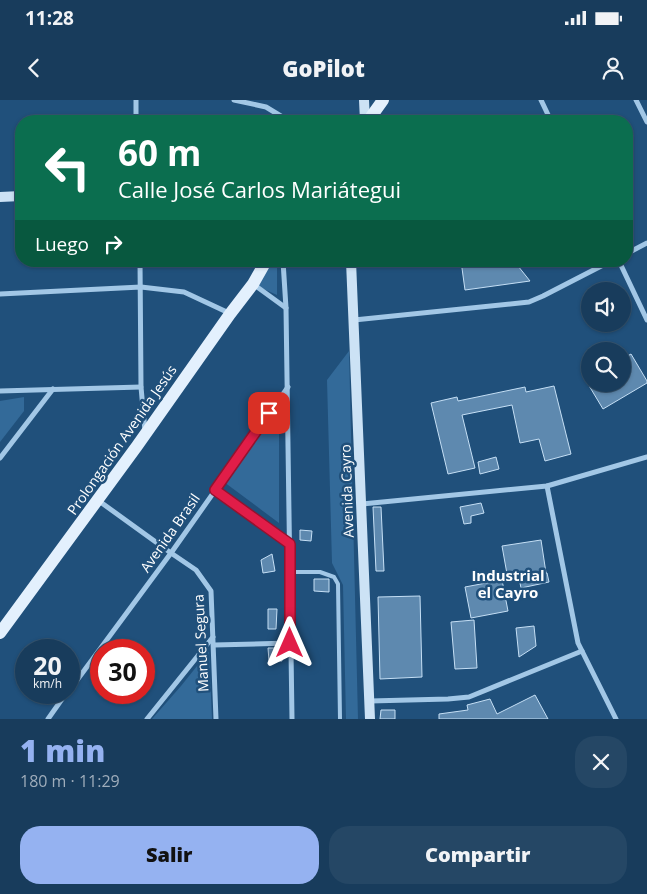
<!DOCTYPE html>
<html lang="es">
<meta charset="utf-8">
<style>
:root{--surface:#183c5c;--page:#254765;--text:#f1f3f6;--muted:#9fadbb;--line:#365672;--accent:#95b2f1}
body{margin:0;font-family:"Open Sans",sans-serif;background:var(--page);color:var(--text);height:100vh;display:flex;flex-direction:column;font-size:19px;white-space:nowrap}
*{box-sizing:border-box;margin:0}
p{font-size:16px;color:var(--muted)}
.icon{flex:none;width:28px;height:28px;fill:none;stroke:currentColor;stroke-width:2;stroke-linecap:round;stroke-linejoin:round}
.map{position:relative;height:619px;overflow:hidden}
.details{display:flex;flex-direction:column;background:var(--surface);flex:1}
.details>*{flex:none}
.top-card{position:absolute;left:15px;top:15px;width:618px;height:152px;border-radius:20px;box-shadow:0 1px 4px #0004,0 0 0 1px var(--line);background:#0b6e4f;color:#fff;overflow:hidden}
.tools{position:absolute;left:581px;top:182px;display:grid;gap:10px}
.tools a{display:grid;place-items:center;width:50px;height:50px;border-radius:50%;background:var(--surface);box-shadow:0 1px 4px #0004,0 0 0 1px var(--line);font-size:25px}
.speed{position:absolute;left:15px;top:539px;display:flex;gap:10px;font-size:25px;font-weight:700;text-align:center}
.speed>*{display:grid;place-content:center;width:65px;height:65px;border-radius:50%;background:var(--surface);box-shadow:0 1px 4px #0004,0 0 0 1px var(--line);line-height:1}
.speed small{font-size:12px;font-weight:400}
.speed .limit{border:8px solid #d22;background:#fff;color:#111}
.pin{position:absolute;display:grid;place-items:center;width:42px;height:42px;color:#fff;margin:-21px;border-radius:10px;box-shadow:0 2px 8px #0006}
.me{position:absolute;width:55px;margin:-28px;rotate:0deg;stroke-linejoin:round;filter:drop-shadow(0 0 4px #0008)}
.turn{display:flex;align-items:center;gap:18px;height:105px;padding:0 20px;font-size:22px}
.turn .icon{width:65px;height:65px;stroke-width:2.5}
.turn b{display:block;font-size:35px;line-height:42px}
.then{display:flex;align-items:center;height:48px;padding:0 20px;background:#0003;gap:10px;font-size:19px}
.round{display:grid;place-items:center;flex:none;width:52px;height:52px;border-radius:20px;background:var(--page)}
.summary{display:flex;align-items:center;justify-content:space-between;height:85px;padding:0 20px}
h1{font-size:30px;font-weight:800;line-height:38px;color:var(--accent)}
.cta{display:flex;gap:10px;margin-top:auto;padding:10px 20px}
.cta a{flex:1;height:58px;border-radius:20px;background:var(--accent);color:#111;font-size:20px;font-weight:800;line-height:58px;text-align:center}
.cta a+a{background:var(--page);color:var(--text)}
.status{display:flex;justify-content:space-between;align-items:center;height:35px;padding:0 25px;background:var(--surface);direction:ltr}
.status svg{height:14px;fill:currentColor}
header{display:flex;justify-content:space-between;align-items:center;height:65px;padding:0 20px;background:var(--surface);font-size:22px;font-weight:800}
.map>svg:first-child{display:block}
.green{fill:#336a99}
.building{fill:#5e89af;stroke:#c5dff5}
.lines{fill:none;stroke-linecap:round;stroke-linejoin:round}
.lane{stroke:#a2c7e6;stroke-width:4}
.street{stroke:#a2c7e6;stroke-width:5}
.secondary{stroke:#cce2f5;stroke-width:10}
.primary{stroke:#e3f0fd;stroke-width:12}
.route-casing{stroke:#92132f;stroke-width:12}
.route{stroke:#e11d48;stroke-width:9}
.labels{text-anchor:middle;stroke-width:5;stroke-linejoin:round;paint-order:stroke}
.street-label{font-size:14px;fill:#fff;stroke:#20507b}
.neighbourhood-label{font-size:15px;font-weight:bold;fill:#fff;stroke:#20507b}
</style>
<div class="status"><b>11:28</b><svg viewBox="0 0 49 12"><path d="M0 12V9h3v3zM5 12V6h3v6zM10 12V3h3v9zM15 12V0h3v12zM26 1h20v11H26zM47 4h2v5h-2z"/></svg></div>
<header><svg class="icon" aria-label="back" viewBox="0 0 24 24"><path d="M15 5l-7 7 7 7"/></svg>GoPilot<svg class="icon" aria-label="person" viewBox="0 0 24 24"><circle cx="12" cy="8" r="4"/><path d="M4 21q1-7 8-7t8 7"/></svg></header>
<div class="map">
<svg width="647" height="619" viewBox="0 0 647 619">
<rect width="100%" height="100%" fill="#20507b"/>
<g class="green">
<polygon points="273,161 277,161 277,195 257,186"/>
<polygon points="349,251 358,619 346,619 343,485 332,463 327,280"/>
<polygon points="24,297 24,311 0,342 0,301"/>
<polygon points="279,308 279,423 224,382"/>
<polygon points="209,551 212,619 152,619 181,586"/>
</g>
<g class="building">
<polygon points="461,161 514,161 530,181 465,190"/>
<polygon points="631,254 647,281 647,283 603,309 588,284 622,284 622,259"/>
<polygon points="554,286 571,354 545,361 539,339 520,343 512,305 462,315 475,368 448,374 431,303 457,297 458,301 525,287 526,292"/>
<polygon points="496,357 499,369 480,374 478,362"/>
<polygon points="481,403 484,413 471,416 471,423 464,424 460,407"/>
<polygon points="373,407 381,407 384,471 376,471"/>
<polygon points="300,430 312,431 311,441 300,440"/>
<polygon points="541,440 546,473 547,473 549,482 521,488 518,473 507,474 502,446"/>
<polygon points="272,454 275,471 263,473 261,460"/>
<polygon points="314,479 329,479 329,492 314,491"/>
<polygon points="502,480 508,511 471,518 465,487"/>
<polygon points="420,496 422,577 380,579 378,497"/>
<polygon points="268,509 277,509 276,529 268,529"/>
<polygon points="474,520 477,568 455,569 451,522"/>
<polygon points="534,526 536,546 519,557 516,528"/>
<polygon points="268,548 282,548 282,561 269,561"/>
<polygon points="535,595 548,619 439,619 439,614 468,610 467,605 490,599 497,614"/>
<polygon points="381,610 395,610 395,619 380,619"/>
</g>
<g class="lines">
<polyline class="lane" points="291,472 320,472 334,477 338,484 340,619"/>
<g class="street">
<polyline points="136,0 136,21"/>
<polyline points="234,0 266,7 289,21"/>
<polyline points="541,0 551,21"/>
<polyline points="636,0 647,22"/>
<polyline points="626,154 647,143"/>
<polyline points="140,161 141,287 145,331"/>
<polyline points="283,161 286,208 292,619"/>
<polyline points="619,161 647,220"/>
<polyline points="253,184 286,208"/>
<polyline points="0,194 141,187 184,192 229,213"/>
<polyline points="354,220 529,202 543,196 611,161"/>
<polyline points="0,291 141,287"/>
<polyline points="0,358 53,289"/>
<polyline points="547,386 578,543 616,619"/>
<polyline points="215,390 290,444"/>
<polyline points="99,401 171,453 196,470 211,491 216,619"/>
<polyline points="362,404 547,386 647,357"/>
<polyline points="214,545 290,543"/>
<polyline points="69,591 171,453 288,287"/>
<polyline points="370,601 448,599 469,597 582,551"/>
<polyline points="48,619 67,592"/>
<polyline points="147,619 213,537"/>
</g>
<g class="secondary">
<polyline points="364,0 365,21"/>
<polyline points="0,97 21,96"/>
<polyline points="351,161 370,619"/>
</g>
<g class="primary">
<polyline points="368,21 383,0"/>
<polyline points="0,533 137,346 230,214 253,184 266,161"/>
</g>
</g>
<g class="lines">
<defs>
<polyline id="route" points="269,313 215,390 290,444 290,543"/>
</defs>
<use href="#route" class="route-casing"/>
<use href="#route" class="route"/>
</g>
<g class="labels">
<g class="street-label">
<text transform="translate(122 340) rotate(-55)" y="5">Prolongación Avenida Jesús</text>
<text transform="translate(347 391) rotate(-92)" y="5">Avenida Cayro</text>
<text transform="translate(170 433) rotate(-55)" y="5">Avenida Brasil</text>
<text transform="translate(201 543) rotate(-93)" y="5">Manuel Segura</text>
</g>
<g class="neighbourhood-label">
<text x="508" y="481">Industrial<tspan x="508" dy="17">el Cayro</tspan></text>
</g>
</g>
</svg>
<div class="tools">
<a><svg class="icon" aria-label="sound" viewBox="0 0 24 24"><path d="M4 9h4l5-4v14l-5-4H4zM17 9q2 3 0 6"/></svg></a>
<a><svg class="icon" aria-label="search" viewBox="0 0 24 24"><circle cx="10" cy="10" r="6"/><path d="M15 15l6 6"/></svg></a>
</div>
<div class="speed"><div>20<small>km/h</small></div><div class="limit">30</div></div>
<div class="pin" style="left:269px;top:313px;background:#d93025"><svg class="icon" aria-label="arrive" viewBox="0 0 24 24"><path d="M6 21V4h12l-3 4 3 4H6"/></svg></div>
<svg class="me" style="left:290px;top:543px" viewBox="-20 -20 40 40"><path d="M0-17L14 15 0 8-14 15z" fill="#e11d48" stroke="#fff" stroke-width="4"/></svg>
<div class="top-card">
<div class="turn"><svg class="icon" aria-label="left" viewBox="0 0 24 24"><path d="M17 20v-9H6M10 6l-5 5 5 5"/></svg><div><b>60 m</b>Calle José Carlos Mariátegui</div></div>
<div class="then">Luego<svg class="icon" aria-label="right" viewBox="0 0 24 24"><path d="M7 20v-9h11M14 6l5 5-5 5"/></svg></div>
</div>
</div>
<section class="details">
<div class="summary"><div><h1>1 min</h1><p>180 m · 11:29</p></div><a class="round"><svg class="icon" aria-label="close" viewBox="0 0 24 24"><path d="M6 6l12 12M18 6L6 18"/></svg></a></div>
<div class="cta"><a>Salir</a><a>Compartir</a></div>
</section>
